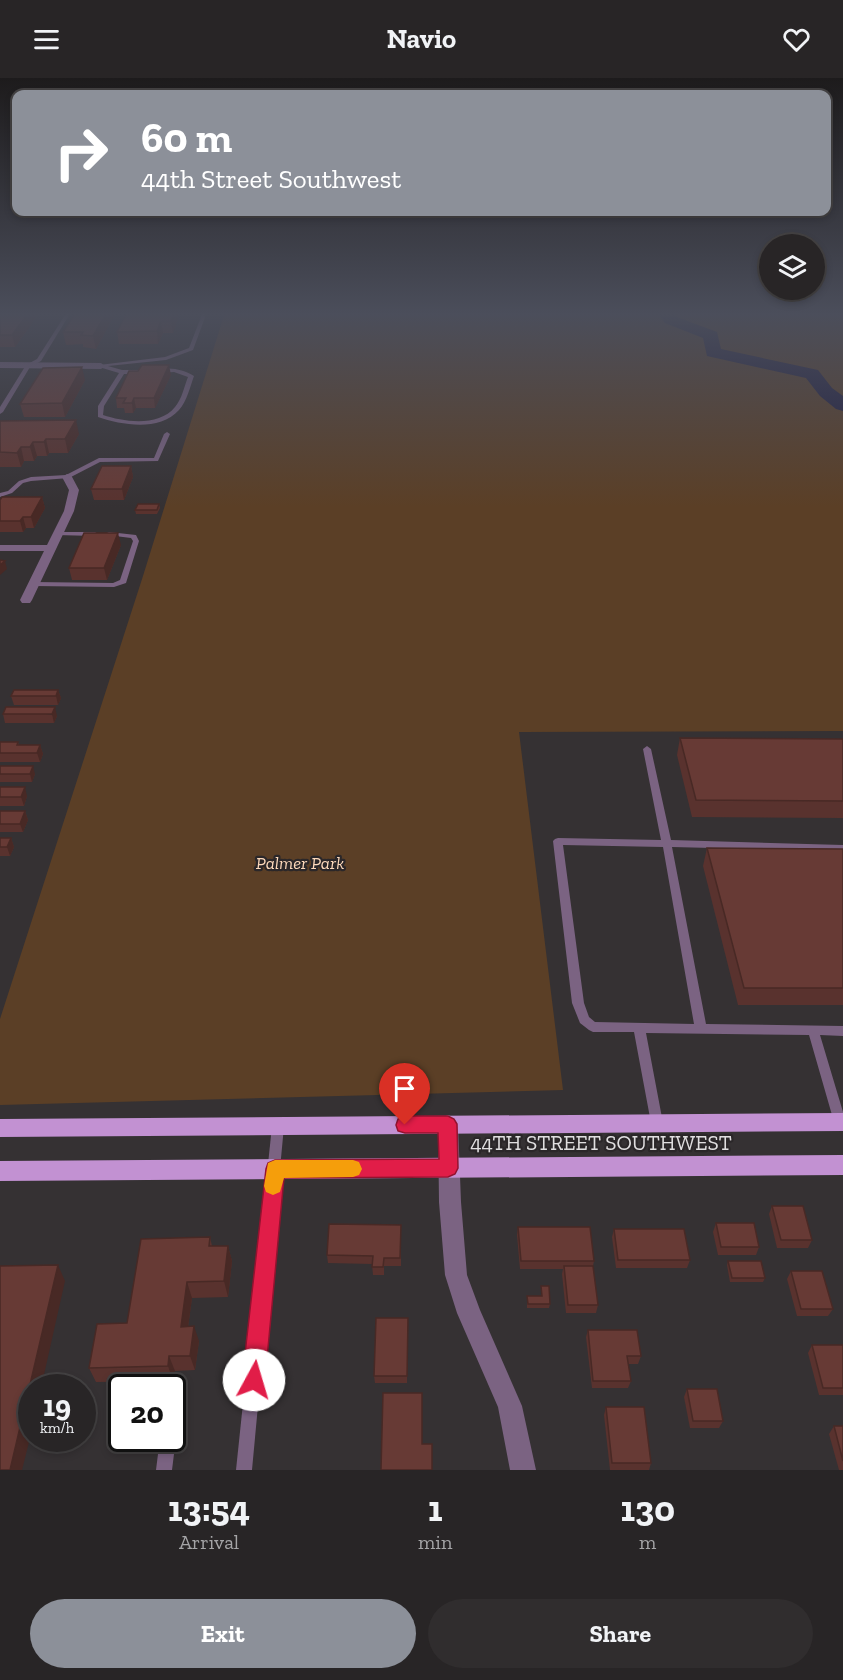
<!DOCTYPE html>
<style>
:root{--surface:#282526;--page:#302d2e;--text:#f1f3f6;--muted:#a5a5a7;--line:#444243;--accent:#8c9099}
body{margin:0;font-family:"Zilla Slab",serif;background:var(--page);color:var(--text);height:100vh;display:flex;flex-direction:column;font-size:22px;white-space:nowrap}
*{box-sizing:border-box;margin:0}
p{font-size:20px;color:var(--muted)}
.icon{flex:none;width:33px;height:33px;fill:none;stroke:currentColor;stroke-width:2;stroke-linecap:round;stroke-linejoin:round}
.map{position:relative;height:1392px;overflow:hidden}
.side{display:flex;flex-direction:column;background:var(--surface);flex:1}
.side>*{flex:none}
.top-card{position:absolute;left:12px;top:12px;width:819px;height:126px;border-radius:12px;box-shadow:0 3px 9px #0003,0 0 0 2px var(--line);background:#8c9099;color:#fff;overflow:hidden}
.buttons{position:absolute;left:759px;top:156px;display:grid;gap:12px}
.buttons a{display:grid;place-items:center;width:66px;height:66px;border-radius:50%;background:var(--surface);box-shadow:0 3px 9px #0003,0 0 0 2px var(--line);font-size:30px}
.speed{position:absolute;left:18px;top:1296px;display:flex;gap:12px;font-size:30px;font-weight:700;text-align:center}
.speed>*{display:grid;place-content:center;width:78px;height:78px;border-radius:50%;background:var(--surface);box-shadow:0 3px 9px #0003,0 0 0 2px var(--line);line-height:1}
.speed small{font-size:15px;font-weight:400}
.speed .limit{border:3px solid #111;border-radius:9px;background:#fff;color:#111}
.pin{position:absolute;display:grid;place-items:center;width:51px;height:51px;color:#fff;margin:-62px -26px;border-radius:50% 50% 50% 0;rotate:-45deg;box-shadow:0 0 6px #0007}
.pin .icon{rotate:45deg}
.me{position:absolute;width:66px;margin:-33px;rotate:6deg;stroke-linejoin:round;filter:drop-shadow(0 0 4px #0008)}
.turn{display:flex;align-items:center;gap:21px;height:126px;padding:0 30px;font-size:27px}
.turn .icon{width:78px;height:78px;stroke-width:2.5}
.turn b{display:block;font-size:42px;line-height:51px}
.eta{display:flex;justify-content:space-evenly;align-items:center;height:102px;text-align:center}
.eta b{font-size:36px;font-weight:700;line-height:42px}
.button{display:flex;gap:12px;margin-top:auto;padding:12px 30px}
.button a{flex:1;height:69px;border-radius:36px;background:var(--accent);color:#fff;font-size:24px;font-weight:700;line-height:69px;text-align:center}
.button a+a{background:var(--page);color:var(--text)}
header{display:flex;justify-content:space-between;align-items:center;height:78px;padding:0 30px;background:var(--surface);font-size:27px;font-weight:700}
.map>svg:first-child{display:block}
.green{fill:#5b3f26}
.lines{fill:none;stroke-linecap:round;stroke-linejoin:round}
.river{fill:#1e1c3f;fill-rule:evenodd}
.lane{fill:#7b6382;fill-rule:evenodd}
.street{fill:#7b6382;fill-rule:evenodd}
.primary{fill:#c291d2;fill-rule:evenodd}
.wall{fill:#59322e}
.shaded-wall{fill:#482925}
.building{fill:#673a35;stroke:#482925;stroke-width:1.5}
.route{fill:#e11d48;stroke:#92132f;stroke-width:1.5}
.slow{fill:#f59e0b}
.labels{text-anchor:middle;stroke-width:4.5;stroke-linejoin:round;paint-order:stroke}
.park-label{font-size:18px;font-style:italic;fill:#fdd9bb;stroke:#2b2729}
.near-street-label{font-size:21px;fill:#e1dfe0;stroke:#2b2729}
</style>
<header><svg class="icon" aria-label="menu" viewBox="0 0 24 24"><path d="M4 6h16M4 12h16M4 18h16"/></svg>Navio<svg class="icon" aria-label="heart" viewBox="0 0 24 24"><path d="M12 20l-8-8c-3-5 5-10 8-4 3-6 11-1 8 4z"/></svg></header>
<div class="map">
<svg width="843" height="1392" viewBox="0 0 843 1392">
<rect width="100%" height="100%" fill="#353133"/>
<polygon class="green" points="225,234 843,234 843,653 519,654 563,1012 0,1027 0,941 143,498"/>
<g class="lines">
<polygon class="river" points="657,234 673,234 677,239 717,254 721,271 818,292 832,310 843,318 843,333 836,331 820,318 806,300 707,278 703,260 665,245"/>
<g class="lane">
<polygon points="67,234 71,234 41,283 30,289 3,334 0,336 0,329 26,287 37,281"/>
<path d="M203,234H207L193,272L166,282L108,288L122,292H141L144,294L141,296H124L104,328L103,337C124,344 159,349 175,329C182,321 184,309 188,299L174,294L158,295L155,293C168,288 182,291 194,298C190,309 187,323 179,332C159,354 122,347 98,339V328L119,295L99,289V287L165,279L189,270Z"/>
<polygon points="167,354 170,356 158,383 100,384 69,400 31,403 23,405 12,415 0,419 0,415 8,413 19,403 31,399 66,397 99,380 154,380 164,356"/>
<polygon points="58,454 95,454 98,456 95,458 56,457 56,455"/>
<polygon points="109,454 136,457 139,463 126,505 114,509 34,508 30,506 34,504 113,505 120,502 133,463 131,460 107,457 107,455"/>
<path d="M647,668L651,671L671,762L843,767V773L672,769L706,946L843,948V958L820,957L843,1034V1048L840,1049L836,1048L834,1044L809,957L646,955L663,1045L661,1049L657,1050L653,1049L651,1045L634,954H593L589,952L580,945L572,925L553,763L555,761L558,760L661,762L643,671ZM563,767L663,769L694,946L595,944L589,939L584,925Z"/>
<polygon points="278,1043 282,1044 284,1048 252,1392 236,1392 272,1048 274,1044"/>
<polygon points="172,1354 176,1360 172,1392 156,1392 160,1360 172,1360"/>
</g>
<g class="street">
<polygon points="0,284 101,285 105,288 101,291 0,290"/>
<polygon points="67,396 71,397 79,412 74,433 32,522 30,525 22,525 20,522 44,473 0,473 0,467 47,467 64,433 69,412 62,399"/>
<polygon points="448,1037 455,1040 458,1046 461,1124 467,1197 480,1232 522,1328 536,1392 510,1392 498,1329 457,1235 445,1197 439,1124 438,1046 441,1040"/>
</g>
<g class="primary">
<polygon points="843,1035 843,1053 0,1059 0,1041"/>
<polygon points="843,1077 843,1097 0,1103 0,1083"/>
</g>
</g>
<g class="wall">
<polygon points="0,234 40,234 15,269 0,269"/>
<polygon points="116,234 96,271 83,269 83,266 66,267 63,254"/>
<polygon points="127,234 180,234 176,244 176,247 173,255 163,255 158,266 119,266 117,254"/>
<polygon points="171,297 155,330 136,330 133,335 125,335 124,330 117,330 116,320"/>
<polygon points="85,302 65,339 24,339 20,326"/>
<polygon points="0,343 79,356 68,375 49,375 47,378 37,378 34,383 24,383 21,389 0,389"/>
<polygon points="131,388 133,399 124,422 94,422 91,411"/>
<polygon points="42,419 45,430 34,450 26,450 23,454 0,454 0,422"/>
<polygon points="159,426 160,430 157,436 136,436 135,432"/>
<polygon points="121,467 107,502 72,502 69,490"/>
<polygon points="58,612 61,620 58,627 14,627 11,618"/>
<polygon points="6,629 57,638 54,645 5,645 3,636"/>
<polygon points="680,660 843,661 843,740 692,739 677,677"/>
<polygon points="0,664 18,664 19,667 40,667 43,676 40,684 0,684"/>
<polygon points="0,688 35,696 32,704 0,704"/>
<polygon points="0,709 27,718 24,728 0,728"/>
<polygon points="0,733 25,733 28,742 23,754 0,754"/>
<polygon points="0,760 11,760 14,769 10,778 0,778"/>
<polygon points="707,770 843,771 843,927 738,927 703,788"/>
<polygon points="772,1128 812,1162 808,1170 777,1170 769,1136"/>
<polygon points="716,1145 759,1169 756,1177 718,1177 713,1154"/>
<polygon points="401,1147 401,1188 384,1188 384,1197 373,1197 372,1186 328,1185 327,1177"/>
<polygon points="518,1149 594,1183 593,1188 598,1227 596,1235 566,1235 562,1196 563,1191 520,1191 517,1157"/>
<polygon points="614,1151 690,1182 687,1190 616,1190 612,1159"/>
<polygon points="210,1159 212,1168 228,1168 232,1183 228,1219 192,1220 188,1249 199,1263 195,1292 175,1293 173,1303 96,1304 89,1290"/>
<polygon points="728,1183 765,1200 763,1204 730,1204 727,1187"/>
<polygon points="791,1193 833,1231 828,1238 797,1238 787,1201"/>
<polygon points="541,1208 550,1226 549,1230 527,1230 527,1218 541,1218"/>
<polygon points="408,1240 407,1305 375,1305 374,1298"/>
<polygon points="588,1252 641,1278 638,1286 628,1286 631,1303 628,1310 592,1310 586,1259"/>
<polygon points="812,1267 843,1267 843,1317 819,1317 808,1275"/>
<polygon points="687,1311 723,1343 719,1350 690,1350 684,1319"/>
<polygon points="606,1329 651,1385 649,1392 610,1392 604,1337"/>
<polygon points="834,1348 843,1348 843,1392 839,1392 829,1356"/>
</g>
<g class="shaded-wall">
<polygon points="29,234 40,234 15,269 12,257"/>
<polygon points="107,234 116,234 96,271 93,258"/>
<polygon points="174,234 180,234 176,244 176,247 173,255 171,243"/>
<polygon points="161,243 163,255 158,266 157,253"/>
<polygon points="169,287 171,297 155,330 154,320"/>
<polygon points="82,289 85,302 65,339 62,325"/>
<polygon points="134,320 136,330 133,335 132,325"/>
<polygon points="76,342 79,356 68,375 65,361"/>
<polygon points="46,361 49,375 47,378 44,364"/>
<polygon points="33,364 37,378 34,383 30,369"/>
<polygon points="21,369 24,383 21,389 17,375"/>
<polygon points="131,388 133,399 124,422 122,411"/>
<polygon points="42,419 45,430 34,450 31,439"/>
<polygon points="23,439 26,450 23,454 20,443"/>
<polygon points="118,455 121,467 107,502 104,490"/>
<polygon points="5,483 7,491 0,497 0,487"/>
<polygon points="58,612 61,620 58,627 56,618"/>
<polygon points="55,629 57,638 54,645 52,636"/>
<polygon points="40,667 43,676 40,684 37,675"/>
<polygon points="33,688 35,696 32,704 30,696"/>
<polygon points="25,709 27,718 24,728 21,719"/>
<polygon points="25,733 28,742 23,754 20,746"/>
<polygon points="11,760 14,769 10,778 7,769"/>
<polygon points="228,1168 232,1183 228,1219 224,1203"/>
<polygon points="58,1187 65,1203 41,1310 32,1310 32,1352 22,1392 10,1392"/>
<polygon points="187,1204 192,1220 186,1264 181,1249"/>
<polygon points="194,1248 199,1263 195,1292 190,1278"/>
<polygon points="169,1278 175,1293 173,1303 168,1288"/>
</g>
<g class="building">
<polygon points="0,234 29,234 12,257 0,257"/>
<polygon points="76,234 107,234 93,258 81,257 83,254 63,254"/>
<polygon points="127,234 165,234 165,235 174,235 171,243 161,243 157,253 117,254"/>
<polygon points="142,287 169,287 154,320 134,320 132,325 123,325 126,320 116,320 129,293 138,293"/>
<polygon points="82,289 62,325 20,326 43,290"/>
<polygon points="76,342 65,361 46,361 44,364 33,364 30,369 21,369 17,375 0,374 0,343"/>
<polygon points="102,388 131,388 122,411 91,411"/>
<polygon points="2,419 42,419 31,439 23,439 20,443 0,443 0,422"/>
<polygon points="138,426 159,426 157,432 135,432"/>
<polygon points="84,455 118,455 104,490 69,490"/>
<polygon points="0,482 5,483 0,487"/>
<polygon points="14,612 58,612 56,618 11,618"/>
<polygon points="6,629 55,629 52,636 3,636"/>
<polygon points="680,660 843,661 843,723 696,722"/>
<polygon points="0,664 18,664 17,667 40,667 37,675 0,675"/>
<polygon points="0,688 33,688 30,696 0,696"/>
<polygon points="0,709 25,709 21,719 0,719"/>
<polygon points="0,733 25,733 20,746 0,746"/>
<polygon points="0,760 11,760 7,769 0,769"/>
<polygon points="707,770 843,771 843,910 744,910"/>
<polygon points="772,1128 803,1128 812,1162 781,1162"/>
<polygon points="716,1145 754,1145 759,1169 721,1169"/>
<polygon points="329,1146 401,1147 400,1180 384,1180 383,1189 372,1189 373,1178 327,1177"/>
<polygon points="518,1149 590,1149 594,1183 521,1183"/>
<polygon points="614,1151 684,1151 690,1182 618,1182"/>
<polygon points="210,1159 209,1168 228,1168 224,1203 187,1204 181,1249 194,1248 190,1278 169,1278 168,1288 89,1290 97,1246 127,1245 141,1161"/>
<polygon points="728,1183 761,1183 765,1200 732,1200"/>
<polygon points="58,1187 10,1392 0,1392 0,1188"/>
<polygon points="564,1188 593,1188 598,1227 568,1227"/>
<polygon points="791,1193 822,1193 833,1231 801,1231"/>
<polygon points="541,1208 549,1208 550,1226 528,1226 527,1218 542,1218"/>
<polygon points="376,1240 408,1240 407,1298 374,1298"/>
<polygon points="588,1252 637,1252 641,1278 627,1278 631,1303 593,1303"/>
<polygon points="812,1267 843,1267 843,1310 823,1310"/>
<polygon points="687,1311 717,1311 723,1343 693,1343"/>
<polygon points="383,1315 422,1315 422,1366 432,1366 432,1392 381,1392"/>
<polygon points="606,1329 644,1329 651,1385 612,1385"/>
<polygon points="834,1348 843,1348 843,1383"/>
</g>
<linearGradient id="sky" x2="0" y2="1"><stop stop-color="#1d1b1c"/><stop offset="0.55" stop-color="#4b4e5b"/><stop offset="1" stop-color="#4b4e5b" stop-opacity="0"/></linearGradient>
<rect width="843" height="429" fill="url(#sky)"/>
<polygon class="route" points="405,1038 448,1038 454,1041 457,1046 458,1090 455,1096 448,1099 284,1100 265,1302 261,1310 254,1313 246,1310 242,1302 266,1091 268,1085 275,1082 439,1081 438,1055 405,1055 398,1053 396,1047 398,1041"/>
<polygon class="slow" points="275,1082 353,1082 359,1084 362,1091 359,1097 353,1099 284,1100 280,1114 273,1117 266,1114 264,1108 268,1085"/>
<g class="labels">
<g class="park-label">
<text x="300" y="791">Palmer Park</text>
</g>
<g class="near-street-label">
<text x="601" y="1072">44TH STREET SOUTHWEST</text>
</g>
</g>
</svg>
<div class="buttons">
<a><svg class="icon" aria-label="layers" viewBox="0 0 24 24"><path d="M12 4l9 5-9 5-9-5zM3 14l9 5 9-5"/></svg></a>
</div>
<div class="speed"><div>19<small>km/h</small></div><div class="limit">20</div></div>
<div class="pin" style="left:405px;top:1047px;background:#d93025"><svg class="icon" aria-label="arrive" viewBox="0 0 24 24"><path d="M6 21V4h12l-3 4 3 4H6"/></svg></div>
<svg class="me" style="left:254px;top:1302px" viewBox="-20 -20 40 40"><circle r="19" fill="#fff"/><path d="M0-13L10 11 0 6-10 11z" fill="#e11d48"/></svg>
<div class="top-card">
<div class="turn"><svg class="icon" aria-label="right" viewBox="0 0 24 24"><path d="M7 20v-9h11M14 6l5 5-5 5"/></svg><div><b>60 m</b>44th Street Southwest</div></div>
</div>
</div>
<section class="side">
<div class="eta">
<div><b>13:54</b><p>Arrival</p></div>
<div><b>1</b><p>min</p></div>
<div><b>130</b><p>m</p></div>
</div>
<div class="button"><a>Exit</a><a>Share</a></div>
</section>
